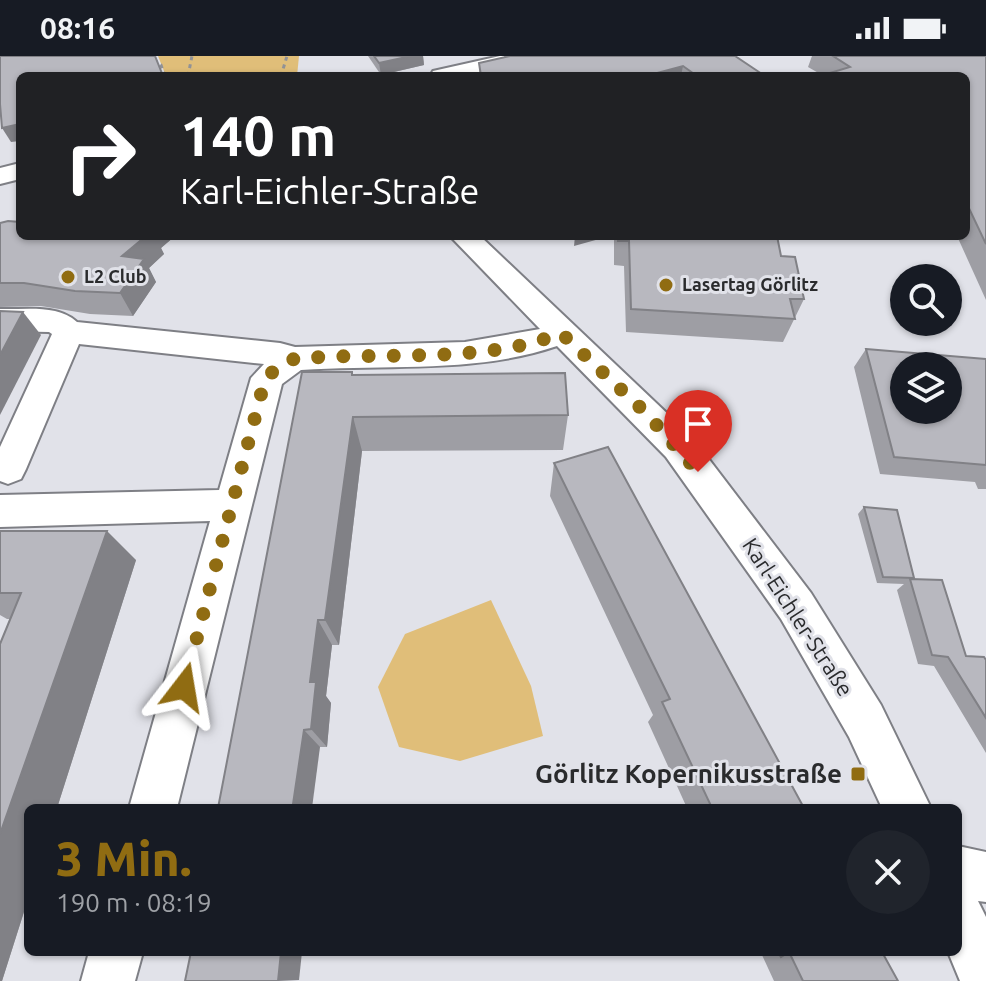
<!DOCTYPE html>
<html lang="de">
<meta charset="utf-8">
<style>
:root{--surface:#171b24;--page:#20242c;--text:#f1f3f6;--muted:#9ea1a6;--accent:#906c12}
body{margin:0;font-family:Ubuntu,sans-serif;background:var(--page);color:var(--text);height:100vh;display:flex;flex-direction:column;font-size:30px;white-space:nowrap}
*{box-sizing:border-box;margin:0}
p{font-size:26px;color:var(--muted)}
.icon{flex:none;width:44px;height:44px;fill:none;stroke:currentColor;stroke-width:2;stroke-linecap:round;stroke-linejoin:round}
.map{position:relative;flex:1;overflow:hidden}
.panel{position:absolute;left:24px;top:748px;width:938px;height:152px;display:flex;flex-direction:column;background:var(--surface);border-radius:12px;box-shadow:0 2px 6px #0004}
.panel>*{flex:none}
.guide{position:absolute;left:16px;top:16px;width:954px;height:168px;border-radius:12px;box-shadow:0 2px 6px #0004;background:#202124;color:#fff;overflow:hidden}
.tools{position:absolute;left:890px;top:208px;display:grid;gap:16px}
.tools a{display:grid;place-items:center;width:72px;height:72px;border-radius:50%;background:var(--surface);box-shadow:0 2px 6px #0004;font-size:40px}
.pin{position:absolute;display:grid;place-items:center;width:68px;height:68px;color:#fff;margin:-82px -34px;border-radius:50% 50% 50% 0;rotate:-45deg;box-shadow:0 0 8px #0007}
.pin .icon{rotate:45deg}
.me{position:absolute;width:88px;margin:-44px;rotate:14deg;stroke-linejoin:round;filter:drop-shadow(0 0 6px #0008)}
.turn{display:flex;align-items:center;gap:28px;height:168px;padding:0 32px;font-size:36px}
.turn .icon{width:104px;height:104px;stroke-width:2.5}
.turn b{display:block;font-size:56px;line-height:68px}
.round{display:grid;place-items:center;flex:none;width:84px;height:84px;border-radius:42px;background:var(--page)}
.overview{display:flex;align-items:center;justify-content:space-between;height:136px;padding:0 32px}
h1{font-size:48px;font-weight:800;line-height:60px;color:var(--accent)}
.status{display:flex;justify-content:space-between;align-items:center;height:56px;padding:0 40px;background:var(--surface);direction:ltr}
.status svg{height:22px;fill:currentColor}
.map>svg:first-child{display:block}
.green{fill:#e0be79}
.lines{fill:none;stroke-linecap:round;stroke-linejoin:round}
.minor-casing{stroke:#7e7f85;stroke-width:4}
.path{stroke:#919296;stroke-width:3;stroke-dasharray:4 4;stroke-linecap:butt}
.minor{fill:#fff;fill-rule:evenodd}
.wall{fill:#9e9ea4}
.shaded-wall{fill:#818186}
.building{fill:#b8b8bf;stroke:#818186;stroke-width:2;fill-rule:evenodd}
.route{stroke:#906c12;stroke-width:14;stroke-dasharray:0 25.2}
.poi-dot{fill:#906c12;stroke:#e1e2e9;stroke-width:3}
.labels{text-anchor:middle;stroke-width:6;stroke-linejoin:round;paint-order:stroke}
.far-poi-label{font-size:18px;font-weight:bold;fill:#2a2b2d;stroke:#e1e2e9;text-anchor:start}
.street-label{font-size:22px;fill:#2a2b2d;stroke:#e1e2e9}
.near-poi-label{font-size:26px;font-weight:bold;fill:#2a2b2d;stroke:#e1e2e9;text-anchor:end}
</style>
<div class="status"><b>08:16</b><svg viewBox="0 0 49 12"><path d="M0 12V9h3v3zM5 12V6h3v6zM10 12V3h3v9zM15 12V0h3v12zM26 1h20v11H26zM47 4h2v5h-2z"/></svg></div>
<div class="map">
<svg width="986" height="925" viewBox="0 0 986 925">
<rect width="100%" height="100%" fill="#e1e2e9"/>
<g class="green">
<polygon points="158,0 299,0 297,20 166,20"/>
<polygon points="491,544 531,630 543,680 460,705 399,691 378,631 405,578"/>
</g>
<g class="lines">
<defs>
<g id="minor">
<polygon points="500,0 539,0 536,5 470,20 430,20 433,15"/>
<polygon points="20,107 20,123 0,128 0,112"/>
<path d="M450,180H480L692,381L811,537L881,649L931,752H882L849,681L781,563L666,401L557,290C475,318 387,308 301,314L282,328L177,752H129L210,465L0,471V439L219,434L251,322L264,308L79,288L26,413L21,423L8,428L0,425V391L52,278L49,276L0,275V253C26,254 57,248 77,266L280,287L295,291L465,286L540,273Z"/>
<polygon points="958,790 986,796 986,846 978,845 986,861 986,925 960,925 948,896 958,896"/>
<polygon points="89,896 143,896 135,925 81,925"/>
</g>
</defs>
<use href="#minor" class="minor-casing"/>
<g class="path">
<polyline points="154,4 161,9 165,20"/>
<polyline points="188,20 192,0"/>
<polyline points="281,20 287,0"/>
</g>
<use href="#minor" class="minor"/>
</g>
<g class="wall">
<polygon points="368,0 423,0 424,9 381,19"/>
<polygon points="504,0 735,0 765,20 480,20 479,7 504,2"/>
<polygon points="812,0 986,0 986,244 957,180 966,180 966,20 822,19 808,11"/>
<polygon points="0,167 20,180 175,180 161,192 164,198 149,212 156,226 133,260 90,258 41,250 0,251"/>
<polygon points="614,180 777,180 781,200 804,243 783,286 626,276 624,210 614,209"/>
<polygon points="866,293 986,303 986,433 978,433 975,426 880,418 854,311"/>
<polygon points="353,319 568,359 563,394 362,395 339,589 332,589 326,640 331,647 327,691 320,691 218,752"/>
<polygon points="554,407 804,752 687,752 648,666 653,659 550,440"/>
<polygon points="864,451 914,522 966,600 986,604 986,697 934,610 918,608 897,534 904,528 877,527 858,458"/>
<polygon points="0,475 136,504 2,925 0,925 10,563 7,563 0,559"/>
<polygon points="751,896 882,896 898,925 774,925 762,899 752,898"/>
</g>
<g class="shaded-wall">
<polygon points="411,0 423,0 424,9 381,19 379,7"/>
<polygon points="683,10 681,20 646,20"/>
<polygon points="20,68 20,85 11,86 2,72"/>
<polygon points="146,180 175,180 161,192 164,198 149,212 156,226 133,260 120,237 122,200"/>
<polygon points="575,180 610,180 574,190"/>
<polygon points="23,256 41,279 0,359 0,299"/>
<polygon points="353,361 362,395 339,589 325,564"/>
<polygon points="107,475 136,504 57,752 28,752 28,843 2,925 0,925 0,778"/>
<polygon points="318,564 332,589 326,640 331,647 327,691 311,673 310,626"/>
<polygon points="304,674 320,691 312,752 299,752 293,748"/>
<polygon points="281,896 302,896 299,924 278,925"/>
</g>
<g class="building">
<polygon points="0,0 155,0 163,20 20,20 20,68 2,72 0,48"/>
<polygon points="374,0 411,0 379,7"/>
<polygon points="510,0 735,0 765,20 697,20 683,10 646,20 481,20 479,7"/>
<polygon points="833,0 986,0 986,188 966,146 966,20 820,20 850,11"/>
<polygon points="8,165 20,166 20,180 146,180 122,200 144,203 120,237 75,235 24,227 0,227 0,167"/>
<polygon points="618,180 777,180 781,200 795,201 804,243 790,243 795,263 631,253 629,185 618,185"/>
<polygon points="0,255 23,256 0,299"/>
<path d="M866,293L986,303V409L894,401ZM904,310H948V354H904Z"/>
<polygon points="302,316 352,316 352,319 565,317 568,359 353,361 325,564 318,564 310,626 316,626 311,673 304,674 293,748 300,747 299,752 218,752"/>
<polygon points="608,391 804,752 712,752 662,646 670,643 554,407"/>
<polygon points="864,451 897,454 914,522 883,521"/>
<polygon points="0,475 107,475 0,778 0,588 21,537 0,537"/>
<polygon points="910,523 942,524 966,600 984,601 986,604 986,662 948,601 932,599"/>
<polygon points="191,896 281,896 278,925 185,925"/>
<polygon points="778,896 882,896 898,925 803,925 789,896 781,901"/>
</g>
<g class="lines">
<path class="route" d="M184,631L264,327L274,314L294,303C377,295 485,309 561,277L645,356L698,416"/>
</g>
<g class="poi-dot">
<circle cx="68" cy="221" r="8"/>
<circle cx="666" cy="229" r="8"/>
<rect x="850" y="710" width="16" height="16" rx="4"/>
</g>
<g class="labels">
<g class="far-poi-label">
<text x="84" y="227">L2 Club</text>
<text x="682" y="235">Lasertag Görlitz</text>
</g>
<g class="street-label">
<text transform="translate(798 561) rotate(57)" y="8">Karl-Eichler-Straße</text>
</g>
<g class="near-poi-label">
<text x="842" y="727">Görlitz Kopernikusstraße</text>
</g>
</g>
</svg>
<div class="tools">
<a><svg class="icon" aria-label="search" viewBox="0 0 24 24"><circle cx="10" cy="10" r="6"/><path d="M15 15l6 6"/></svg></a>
<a><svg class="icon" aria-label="layers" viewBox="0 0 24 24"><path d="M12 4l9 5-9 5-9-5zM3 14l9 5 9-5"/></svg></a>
</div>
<div class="pin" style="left:698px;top:416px;background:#d93025"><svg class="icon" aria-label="arrive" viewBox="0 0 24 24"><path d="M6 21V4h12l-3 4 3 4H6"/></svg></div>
<svg class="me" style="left:184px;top:631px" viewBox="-20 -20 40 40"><path d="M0-17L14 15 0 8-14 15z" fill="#906c12" stroke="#fff" stroke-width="4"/></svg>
<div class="guide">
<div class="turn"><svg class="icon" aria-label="right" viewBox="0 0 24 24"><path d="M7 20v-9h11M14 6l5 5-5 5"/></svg><div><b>140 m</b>Karl-Eichler-Straße</div></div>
</div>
<section class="panel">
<div class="overview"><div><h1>3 Min.</h1><p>190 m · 08:19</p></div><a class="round"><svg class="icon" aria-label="close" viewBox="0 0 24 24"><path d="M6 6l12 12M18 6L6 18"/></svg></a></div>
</section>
</div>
